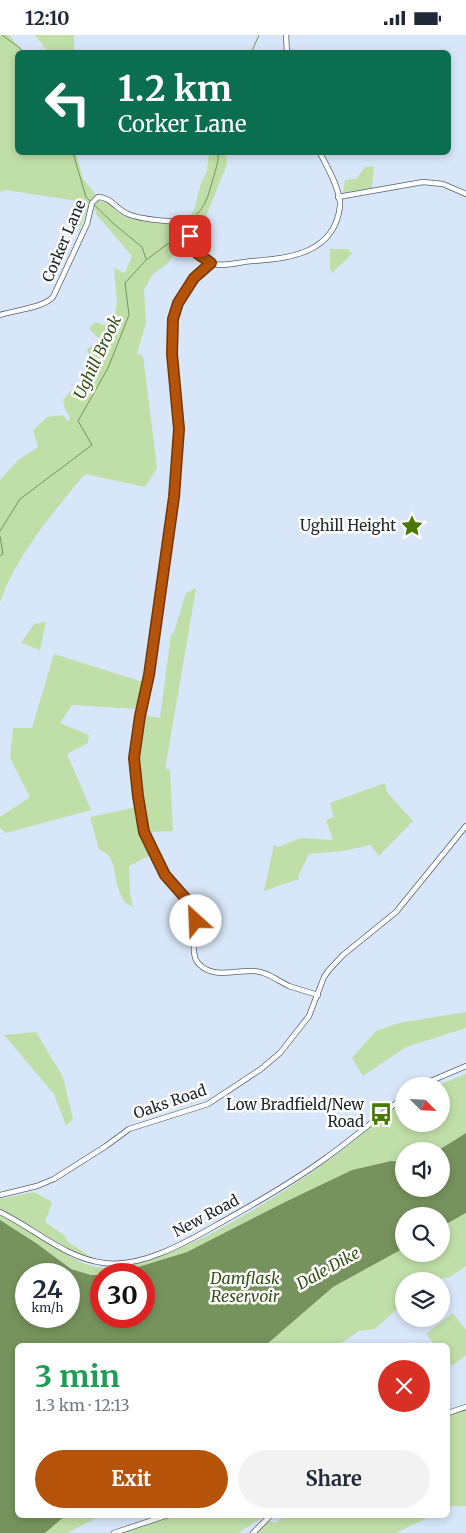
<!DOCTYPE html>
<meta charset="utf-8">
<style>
:root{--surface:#fff;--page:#f2f2f3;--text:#1f2937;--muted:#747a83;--accent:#b45309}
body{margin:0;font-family:Merriweather,serif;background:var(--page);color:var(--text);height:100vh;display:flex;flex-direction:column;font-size:19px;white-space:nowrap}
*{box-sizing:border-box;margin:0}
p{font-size:16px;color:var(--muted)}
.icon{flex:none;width:28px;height:28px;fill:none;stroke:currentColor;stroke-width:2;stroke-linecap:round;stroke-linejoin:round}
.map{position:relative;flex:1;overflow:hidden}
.side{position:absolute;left:15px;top:1308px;width:435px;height:175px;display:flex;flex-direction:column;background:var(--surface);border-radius:8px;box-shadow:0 2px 8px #0003}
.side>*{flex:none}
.banner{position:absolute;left:15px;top:15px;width:436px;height:105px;border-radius:8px;box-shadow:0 2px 8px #0003;background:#0b6e4f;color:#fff;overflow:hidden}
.needle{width:32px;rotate:114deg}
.fabs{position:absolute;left:395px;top:1042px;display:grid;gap:10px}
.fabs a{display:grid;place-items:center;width:55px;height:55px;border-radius:50%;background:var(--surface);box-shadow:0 2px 8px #0003;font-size:25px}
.speed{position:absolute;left:15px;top:1228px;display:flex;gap:10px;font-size:25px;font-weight:700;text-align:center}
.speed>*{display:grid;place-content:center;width:65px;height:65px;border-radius:50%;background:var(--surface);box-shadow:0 2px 8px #0003;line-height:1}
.speed small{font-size:12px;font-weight:400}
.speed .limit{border:8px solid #d22;background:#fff;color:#111}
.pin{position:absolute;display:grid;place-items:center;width:42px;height:42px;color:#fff;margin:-21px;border-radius:10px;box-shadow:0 2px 8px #0006}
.me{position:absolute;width:55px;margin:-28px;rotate:335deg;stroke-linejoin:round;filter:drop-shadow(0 0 4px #0008)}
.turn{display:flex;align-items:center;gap:18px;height:105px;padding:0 20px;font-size:22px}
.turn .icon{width:65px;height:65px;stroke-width:2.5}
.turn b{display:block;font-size:35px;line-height:42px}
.round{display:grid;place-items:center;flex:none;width:52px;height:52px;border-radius:26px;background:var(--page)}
.head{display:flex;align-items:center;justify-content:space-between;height:85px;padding:0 20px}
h1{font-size:30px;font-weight:700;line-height:38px;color:#1e9e55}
.button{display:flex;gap:10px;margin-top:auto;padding:10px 20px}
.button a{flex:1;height:58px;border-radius:30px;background:var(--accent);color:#fff;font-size:20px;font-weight:700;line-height:58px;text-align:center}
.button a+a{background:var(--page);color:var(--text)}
.status{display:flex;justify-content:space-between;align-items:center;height:35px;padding:0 25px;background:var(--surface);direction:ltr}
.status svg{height:14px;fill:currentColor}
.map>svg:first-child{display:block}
.green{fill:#c0dfa8}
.water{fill:#76935d;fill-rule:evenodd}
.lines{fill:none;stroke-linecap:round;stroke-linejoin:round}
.stream{stroke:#76935d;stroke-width:1}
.minor-casing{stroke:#556171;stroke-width:6}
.minor{stroke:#fff;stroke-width:4.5}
.route-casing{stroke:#753606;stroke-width:12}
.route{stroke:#b45309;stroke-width:9}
.labels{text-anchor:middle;stroke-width:5;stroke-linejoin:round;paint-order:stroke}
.street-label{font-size:15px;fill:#20262c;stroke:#fff}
.poi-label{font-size:15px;fill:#20262c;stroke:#fff;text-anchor:end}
.water-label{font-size:16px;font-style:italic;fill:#355117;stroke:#fff}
</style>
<div class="status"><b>12:10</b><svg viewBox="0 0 49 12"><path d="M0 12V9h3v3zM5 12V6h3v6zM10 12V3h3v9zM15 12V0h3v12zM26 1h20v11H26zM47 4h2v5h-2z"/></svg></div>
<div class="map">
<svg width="466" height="1498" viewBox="0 0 466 1498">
<rect width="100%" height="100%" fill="#d7e6f8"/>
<g class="green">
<polygon points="0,0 9,0 23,17 18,18 18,118 76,118 83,144 96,160 89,167 78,200 84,167 6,155 0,157"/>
<path d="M34,0H74V17C65,18 51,20 45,13C41,8 39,4 34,0Z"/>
<polygon points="209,118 226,118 227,129 207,179 199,205 193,203 195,194 192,188 187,186 194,175 201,148 207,136"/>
<polygon points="374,131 372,154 343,158 345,145 356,144 365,132"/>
<path d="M99,165L110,169L116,176L129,183L167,189H184L189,191V195L185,204L168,228L152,240L144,255L146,288L137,318L143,321L157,433L145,452L85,439C55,475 14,523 0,568V445L18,425L38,412L33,395L47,382L63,380L68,387L70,382L65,374L63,365L91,333L87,314L95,309L100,313L102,306L89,294L95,287L112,292L117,267L114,233L125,238L132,221L96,179L94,170Z"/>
<polygon points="330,214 348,214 352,219 332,238 330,234"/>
<polygon points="196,553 166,729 166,734 170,735 173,796 148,797 138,732 144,680 160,683 171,600 174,597 186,558"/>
<polygon points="46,587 40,615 21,608 34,589"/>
<polygon points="54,619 143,647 138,674 72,670 60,688 89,700 88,708 67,719 91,775 6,798 0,793 0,782 30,762 10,723 13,693 32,693"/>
<polygon points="385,748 387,757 413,786 379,821 370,810 343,816 309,819 298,841 299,844 264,856 274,810 278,812 301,803 333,805 326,785 334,782 330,768"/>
<path d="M137,772L142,798L151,820L129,831L130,857L133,872L124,867C122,862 119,857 118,852C112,835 118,824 99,814L90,782Z"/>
<polygon points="466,977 466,993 406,1012 363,1041 352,1023 376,996 399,988"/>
<polygon points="36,997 63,1042 73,1084 66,1091 54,1059 4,1000"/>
<path d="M466,1039V1098L437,1116H404V1127L390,1126L352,1135L285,1167L187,1217L115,1239L91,1240L71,1234L36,1208L0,1185V1180C14,1188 29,1195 43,1204C59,1214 74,1226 92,1231C147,1245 262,1171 308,1140C341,1117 372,1091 404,1066V1089H441V1051H436Z"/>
<polygon points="34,1157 52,1167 45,1187 64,1200 68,1207 93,1223 75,1218 0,1174 0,1164"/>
<polygon points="466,1178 466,1231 450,1242 428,1246 404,1246 404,1268 375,1294 359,1296 339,1310 266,1310 333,1252 404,1213 404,1219 441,1219 441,1192"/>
<polygon points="453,1278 466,1295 466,1320 452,1331 448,1326 448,1310 435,1310 426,1299"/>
<polygon points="466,1375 466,1471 452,1471 448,1473 448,1381"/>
<polygon points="66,1480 102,1480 68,1498 45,1498"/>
<polygon points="174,1480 267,1480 238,1498 123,1498"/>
<polygon points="284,1480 433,1480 396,1498 253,1498 265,1485 276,1488"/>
</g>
<path class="water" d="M466,1098V1178L441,1192V1181H404V1213L333,1252L266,1310H18V1480H66L45,1498H0V1185L36,1208L71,1234L91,1240H101V1281H144V1239H115L187,1217L285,1167L352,1135L391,1126L404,1127V1154H441V1116H437ZM26,1239H69V1281H26Z"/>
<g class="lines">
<g class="stream">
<polyline points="2,0 20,13 23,18"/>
<polyline points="251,18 259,0"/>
<polyline points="73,118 86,162 114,189 142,212 146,224"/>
<path d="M190,186C208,170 207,162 214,141C216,132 219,127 218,118"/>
<polyline points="0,496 20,464 92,410 78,386 108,333 129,280 125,248 146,225 177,202 187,189"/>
<polyline points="0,501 3,519 0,521"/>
</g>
<defs>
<g id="minor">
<polyline points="286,0 287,18"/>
<polyline points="338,162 423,147 443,149 466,159"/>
<path d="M211,228C195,241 179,259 174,280C167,310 176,348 178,379C180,406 177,434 175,461C172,492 165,524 161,555C156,584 154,612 148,641C143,668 134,698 135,726C136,765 143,804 164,838C173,852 190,862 195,879C199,893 188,919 199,929C213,944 236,935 253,936C266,936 278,946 289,951C298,954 308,957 318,960"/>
<path d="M0,280C15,275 43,273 53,262L87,189L92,168L98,162C111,162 117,175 128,179C140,184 154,185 167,186C175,187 183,186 190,189L193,194L190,210C195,217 206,226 214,229C225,232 240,227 252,226C289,224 335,218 340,171C341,156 327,131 320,118"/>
<polyline points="419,1051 466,1031"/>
<polyline points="0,1160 37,1151 54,1144 106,1111 129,1094 208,1069 261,1034 280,1018 309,981 324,942 329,935 343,920 396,877 466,791"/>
<path d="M0,1177C35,1194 65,1223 104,1228C140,1233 183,1209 213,1192C251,1171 288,1150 323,1125C351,1105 377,1083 404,1062"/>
<polyline points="448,1378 466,1372"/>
<polyline points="114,1498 168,1480"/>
<polyline points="253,1498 271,1480"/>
</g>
</defs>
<use href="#minor" class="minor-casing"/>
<use href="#minor" class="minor"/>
</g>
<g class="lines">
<defs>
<path id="route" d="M190,201C189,217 199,219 211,228L194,243L178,268L173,284L172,319L179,394L174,462L149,640L140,681L134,723L138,761L144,797L165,840L188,866L194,877L196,886"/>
</defs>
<use href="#route" class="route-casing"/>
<use href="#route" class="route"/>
</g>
<defs>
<symbol id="sight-bare" viewBox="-9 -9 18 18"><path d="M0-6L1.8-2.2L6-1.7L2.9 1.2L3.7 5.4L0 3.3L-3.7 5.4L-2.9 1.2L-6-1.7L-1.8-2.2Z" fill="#487800" stroke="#fff" stroke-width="2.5" paint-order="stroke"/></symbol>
<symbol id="bus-bare" viewBox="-9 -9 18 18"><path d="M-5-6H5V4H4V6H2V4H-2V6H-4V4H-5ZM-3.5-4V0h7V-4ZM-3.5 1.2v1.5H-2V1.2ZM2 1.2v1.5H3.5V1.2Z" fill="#487800" stroke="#fff" stroke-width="2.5" paint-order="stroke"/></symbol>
</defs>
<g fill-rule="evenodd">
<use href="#sight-bare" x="396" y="475" width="32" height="32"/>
<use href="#bus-bare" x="365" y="1063" width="32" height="32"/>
</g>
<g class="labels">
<g class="street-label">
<text transform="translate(64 206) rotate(-67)" y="5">Corker Lane</text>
<text transform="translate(170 1067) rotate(-19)" y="5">Oaks Road</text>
<text transform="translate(206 1181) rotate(-28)" y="5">New Road</text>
</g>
<g class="poi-label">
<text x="396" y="496">Ughill Height</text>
<text x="364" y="1075">Low Bradfield/New<tspan x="364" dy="17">Road</tspan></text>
</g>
<g class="water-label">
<text transform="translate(97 322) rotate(-65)" y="6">Ughill Brook</text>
<text transform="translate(328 1233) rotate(-29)" y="6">Dale Dike</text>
<text x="245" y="1249">Damflask<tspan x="245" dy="18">Reservoir</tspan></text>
</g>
</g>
</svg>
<div class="fabs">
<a><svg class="needle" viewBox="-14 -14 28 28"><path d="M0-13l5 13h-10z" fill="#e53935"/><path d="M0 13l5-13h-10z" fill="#747a83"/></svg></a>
<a><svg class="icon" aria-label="sound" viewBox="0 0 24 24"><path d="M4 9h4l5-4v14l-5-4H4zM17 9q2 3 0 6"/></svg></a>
<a><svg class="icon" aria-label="search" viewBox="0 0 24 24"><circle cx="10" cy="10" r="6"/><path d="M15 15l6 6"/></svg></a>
<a><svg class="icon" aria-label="layers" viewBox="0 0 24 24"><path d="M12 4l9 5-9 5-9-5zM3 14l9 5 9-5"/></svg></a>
</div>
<div class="speed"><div>24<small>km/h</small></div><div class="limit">30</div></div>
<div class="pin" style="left:190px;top:201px;background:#d93025"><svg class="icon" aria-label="arrive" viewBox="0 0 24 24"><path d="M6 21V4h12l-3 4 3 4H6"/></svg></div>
<svg class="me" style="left:196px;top:886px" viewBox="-20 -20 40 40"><circle r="19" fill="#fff"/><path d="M0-13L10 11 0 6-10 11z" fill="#b45309"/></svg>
<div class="banner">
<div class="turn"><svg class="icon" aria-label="left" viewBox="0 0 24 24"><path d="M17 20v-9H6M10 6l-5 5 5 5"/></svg><div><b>1.2 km</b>Corker Lane</div></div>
</div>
<section class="side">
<div class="head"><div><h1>3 min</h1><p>1.3 km · 12:13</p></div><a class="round" style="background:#d93025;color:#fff"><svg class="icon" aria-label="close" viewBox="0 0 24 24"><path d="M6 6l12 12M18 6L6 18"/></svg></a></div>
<div class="button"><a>Exit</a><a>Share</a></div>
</section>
</div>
